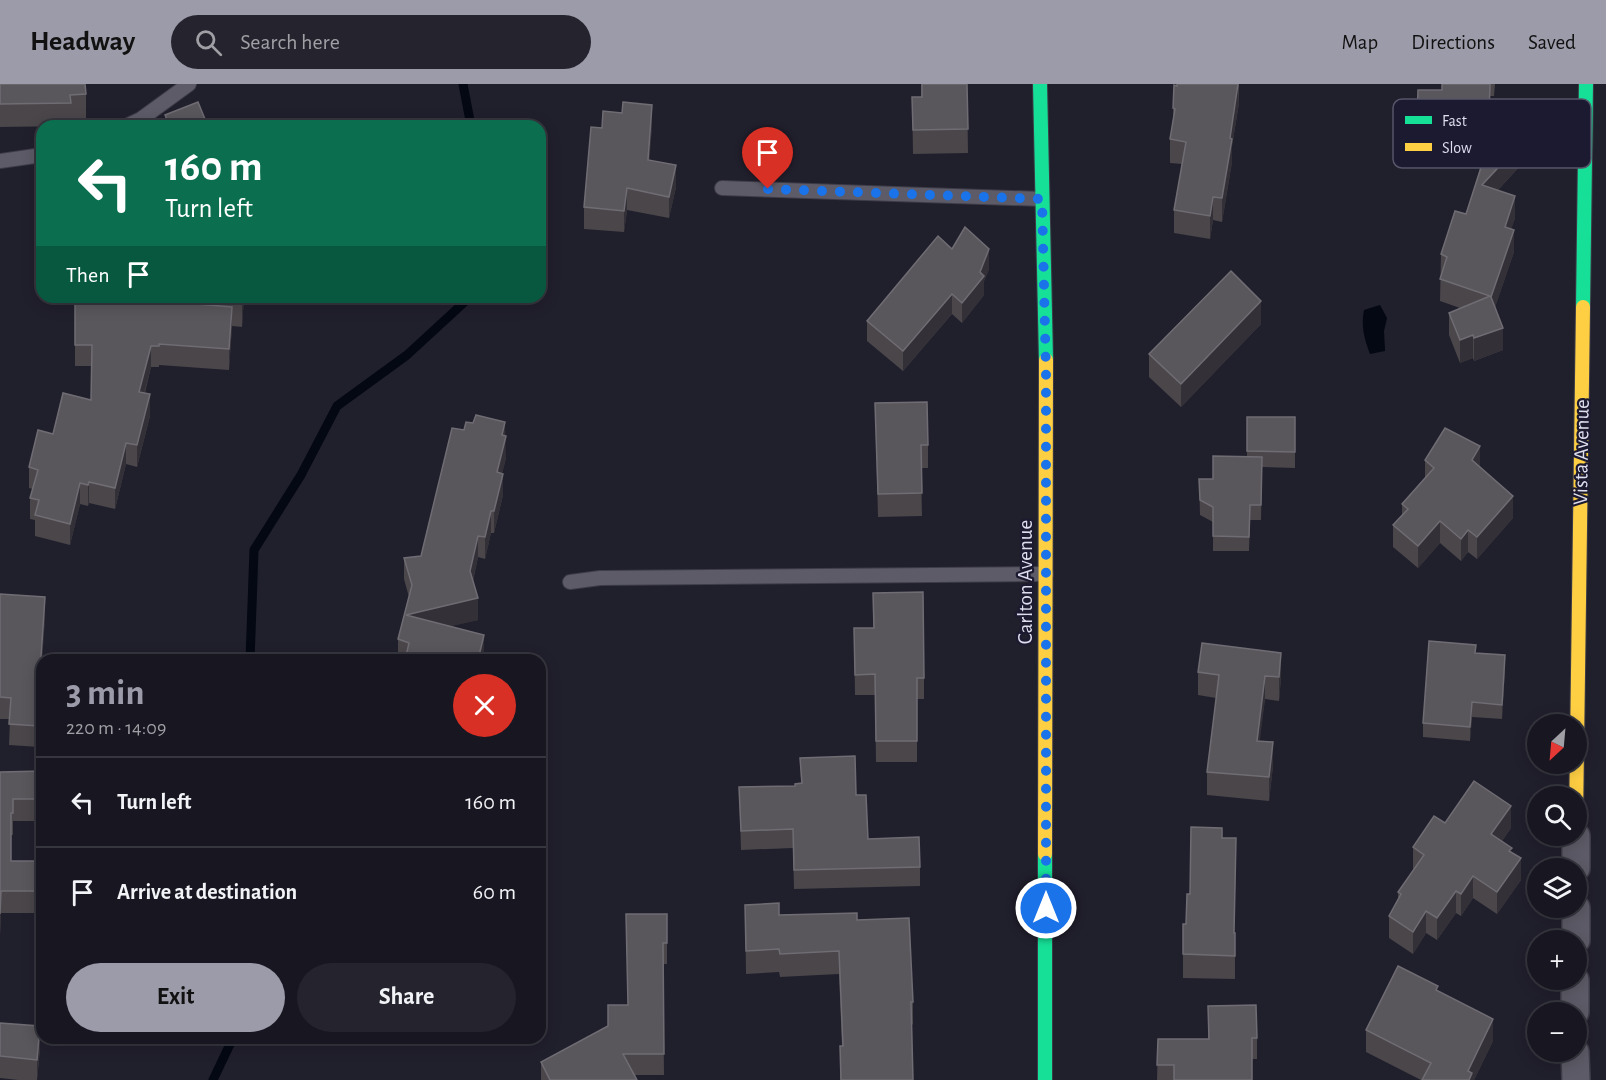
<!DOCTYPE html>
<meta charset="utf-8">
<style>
:root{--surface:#181721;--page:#25242e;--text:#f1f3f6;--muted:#9f9fa5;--line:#36363f;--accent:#9c9baa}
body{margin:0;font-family:"Alegreya Sans",sans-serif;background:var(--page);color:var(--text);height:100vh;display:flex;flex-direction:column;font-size:22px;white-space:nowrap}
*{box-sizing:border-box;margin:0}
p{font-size:20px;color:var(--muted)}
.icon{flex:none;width:33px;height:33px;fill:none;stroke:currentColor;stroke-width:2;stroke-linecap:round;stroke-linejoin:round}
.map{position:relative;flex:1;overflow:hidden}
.sheet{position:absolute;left:36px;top:570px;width:510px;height:390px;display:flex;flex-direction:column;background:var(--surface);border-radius:18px;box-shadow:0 3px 15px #0003,0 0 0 2px var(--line)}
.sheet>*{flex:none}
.banner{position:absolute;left:36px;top:36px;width:510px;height:183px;border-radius:18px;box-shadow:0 3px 15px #0003,0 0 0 2px var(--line);background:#0b6e4f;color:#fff;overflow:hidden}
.needle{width:39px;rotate:206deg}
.fabs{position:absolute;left:1527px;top:630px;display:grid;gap:12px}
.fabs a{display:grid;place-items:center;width:60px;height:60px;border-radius:50%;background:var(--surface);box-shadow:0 3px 15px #0003,0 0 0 2px var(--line);font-size:30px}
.pin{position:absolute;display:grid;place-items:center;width:51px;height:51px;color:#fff;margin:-62px -26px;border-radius:50% 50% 50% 0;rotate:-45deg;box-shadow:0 0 6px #0007}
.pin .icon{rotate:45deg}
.me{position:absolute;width:66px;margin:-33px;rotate:0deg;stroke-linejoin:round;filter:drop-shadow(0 0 4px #0008)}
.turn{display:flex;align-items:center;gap:21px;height:126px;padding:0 30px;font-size:27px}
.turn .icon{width:78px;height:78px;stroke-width:2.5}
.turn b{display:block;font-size:42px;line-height:51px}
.then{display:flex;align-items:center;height:57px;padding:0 30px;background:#0003;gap:12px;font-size:22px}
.round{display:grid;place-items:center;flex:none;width:63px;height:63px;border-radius:32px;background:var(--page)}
.summary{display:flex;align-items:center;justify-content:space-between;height:102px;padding:0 30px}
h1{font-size:36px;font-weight:600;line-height:45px;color:var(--accent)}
.primary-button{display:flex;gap:12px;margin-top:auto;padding:12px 30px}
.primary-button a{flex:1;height:69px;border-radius:36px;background:var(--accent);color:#111;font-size:24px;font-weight:600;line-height:69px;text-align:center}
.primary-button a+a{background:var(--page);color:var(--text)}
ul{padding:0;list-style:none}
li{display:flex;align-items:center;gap:18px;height:90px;padding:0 30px;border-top:2px solid var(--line)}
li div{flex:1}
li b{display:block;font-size:22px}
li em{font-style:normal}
header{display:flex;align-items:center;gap:36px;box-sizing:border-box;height:84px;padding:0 30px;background:var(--accent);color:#111}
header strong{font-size:28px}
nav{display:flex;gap:33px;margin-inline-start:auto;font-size:21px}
.search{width:420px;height:54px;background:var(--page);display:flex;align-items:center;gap:15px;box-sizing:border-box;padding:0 21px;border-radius:33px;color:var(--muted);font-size:22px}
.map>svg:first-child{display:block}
.water{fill:#030813}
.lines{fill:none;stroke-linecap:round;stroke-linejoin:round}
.stream{stroke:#030813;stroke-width:9}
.lane-casing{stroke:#3d3c48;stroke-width:16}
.street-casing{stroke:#3d3c48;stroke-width:30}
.fast-casing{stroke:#3d3c48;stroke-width:16}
.slow-casing{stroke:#3d3c48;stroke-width:16}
.lane{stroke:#5c5b67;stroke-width:14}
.street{stroke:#5c5b67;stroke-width:27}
.fast{stroke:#16e098;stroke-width:14}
.slow{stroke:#ffcf43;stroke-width:14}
.wall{fill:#4a464a}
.shaded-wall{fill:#333037}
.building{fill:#5a575c;stroke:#6f6c73;stroke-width:1.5}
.route{stroke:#1a73e8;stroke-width:10;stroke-dasharray:0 18}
.labels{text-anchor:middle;stroke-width:4.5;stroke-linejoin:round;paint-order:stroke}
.street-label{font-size:21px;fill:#dedeee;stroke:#1c1a31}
.key{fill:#1c1a31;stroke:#56556a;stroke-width:1.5}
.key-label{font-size:16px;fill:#dedeee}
</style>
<header>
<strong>Headway</strong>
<div class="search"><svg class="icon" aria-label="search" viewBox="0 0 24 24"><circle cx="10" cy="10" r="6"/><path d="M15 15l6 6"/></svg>Search here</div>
<nav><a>Map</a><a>Directions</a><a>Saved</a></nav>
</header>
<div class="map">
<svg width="1606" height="996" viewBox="0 0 1606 996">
<rect width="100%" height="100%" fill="#201f2c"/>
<path class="water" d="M1380,221L1387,234L1384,247L1385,267L1370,270C1364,254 1361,242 1364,226Z"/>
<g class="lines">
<g class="stream">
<polyline points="463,0 471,42"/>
<polyline points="250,576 254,466 301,391 337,322 407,271 470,213"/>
<polyline points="213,996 233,954"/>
</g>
<defs>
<g id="lane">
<polyline points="126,42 141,35 189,0"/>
<polyline points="0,77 42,71"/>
<polyline points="722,104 1042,115"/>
<polyline points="570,498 600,494 1046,490"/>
</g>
<g id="street">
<polyline points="1576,784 1576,752"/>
<polyline points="1576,856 1576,824"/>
<polyline points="1575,928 1575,896"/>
<polyline points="1575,968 1576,996"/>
</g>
<g id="fast">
<polyline points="1040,0 1046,276"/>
<polyline points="1583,223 1586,0"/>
<polyline points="1045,996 1045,770"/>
</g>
<g id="slow">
<polyline points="1576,736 1583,223"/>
<polyline points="1045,770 1046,276"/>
</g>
</defs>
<use href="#lane" class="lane-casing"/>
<use href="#street" class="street-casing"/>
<use href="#fast" class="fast-casing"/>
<use href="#slow" class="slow-casing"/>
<use href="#lane" class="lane"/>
<use href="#street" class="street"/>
<use href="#fast" class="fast"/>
<use href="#slow" class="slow"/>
</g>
<g class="wall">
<polygon points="0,0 86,10 86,34 71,34 71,42 0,43"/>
<polygon points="921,0 967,0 968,69 913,70 912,13 921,13"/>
<polygon points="1208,0 1239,0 1239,19 1232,62 1232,78 1222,138 1213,136 1210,155 1174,149 1174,126 1182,80 1170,79 1170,55 1173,40 1173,24 1177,2"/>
<polygon points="1442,0 1495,0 1494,12 1490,12 1490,31 1521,81 1498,106 1515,134 1511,145 1514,168 1495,223 1503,266 1474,277 1473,274 1460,279 1449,251 1449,229 1460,224 1440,217 1441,170 1466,130 1480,85 1453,59 1417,58 1417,35 1442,6"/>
<polygon points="165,31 207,42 167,42 165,39"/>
<polygon points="652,42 649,76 676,103 669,134 627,126 624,148 584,145 584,123 602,44"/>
<polygon points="952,165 989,185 984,197 984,211 962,239 952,230 903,287 867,257 867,237"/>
<polygon points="54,213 160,213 161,217 210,221 210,213 244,213 242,243 232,242 229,286 159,281 159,283 151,283 145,309 150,332 137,383 126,380 115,425 89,419 88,422 80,420 70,461 35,452 35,436 30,435 30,414 33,405 29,404 29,383 53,350 91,316 92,282 75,282 75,220 72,220 72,214 54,214"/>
<polygon points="1261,240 1181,323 1149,293 1149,270"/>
<polygon points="875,319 928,361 928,384 921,384 922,432 878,433"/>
<polygon points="1247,333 1295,333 1295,384 1262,383 1261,436 1250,436 1249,467 1213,467 1213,438 1200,431 1199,395 1213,395 1247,372"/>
<polygon points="464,346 506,374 502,389 503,411 494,449 491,449 485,475 478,473 473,497 478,536 450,542 484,573 483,576 398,576 398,555 409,513 404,495 404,474 421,472"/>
<polygon points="1425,376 1480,383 1513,434 1477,475 1468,468 1461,477 1440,459 1418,484 1393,463 1393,441 1402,431 1402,420 1425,394"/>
<polygon points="873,509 924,594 924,615 917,615 917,678 876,678 875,611 855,611 854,544 873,544"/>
<polygon points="0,510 45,534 41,588 42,588 42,616 39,663 9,661 10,635 0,635"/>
<polygon points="1476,569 1505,585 1502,635 1472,633 1470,657 1423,653 1423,639"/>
<polygon points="1198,588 1281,593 1279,617 1265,615 1259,657 1273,682 1269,717 1207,711 1207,688 1216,614 1198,611"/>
<polygon points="800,674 856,711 868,755 920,783 920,802 794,805 793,764 741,766 739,703 795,702 801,699"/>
<polygon points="42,687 42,737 13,737 13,751 11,751 11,777 42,777 42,829 1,829 0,852 0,688"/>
<polygon points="1445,739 1511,744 1502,757 1512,769 1521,796 1497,830 1473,814 1461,832 1456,829 1437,856 1426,849 1413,870 1389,854 1389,832 1398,815 1398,808 1413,786 1413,763"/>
<polygon points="1222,754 1236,778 1234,849 1235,849 1235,895 1183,894 1183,840 1186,840 1190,810"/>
<polygon points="745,821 779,831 857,836 913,918 913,940 912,941 913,996 840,996 840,962 842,962 839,890 780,893 779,888 746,890"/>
<polygon points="626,830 667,830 667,880 663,880 664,991 635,991 637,996 541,996 541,978 608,942 628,921"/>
<polygon points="1438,907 1493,957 1474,996 1421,996 1366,968 1366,946"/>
<polygon points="1208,922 1257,954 1257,975 1252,975 1252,996 1157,996 1158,955 1208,955"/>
<polygon points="0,939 40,964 37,996 18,996 0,994"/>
</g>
<g class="shaded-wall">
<polygon points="1238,0 1239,19 1232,62 1232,78 1222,138 1222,114 1230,54"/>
<polygon points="652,21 652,42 648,97 648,76"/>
<polygon points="1521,59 1521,81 1482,123 1482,101"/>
<polygon points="676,81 676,103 669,134 669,113"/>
<polygon points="627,104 627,126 624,148 624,127"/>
<polygon points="1515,112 1515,134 1505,165 1505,143"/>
<polygon points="1213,113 1213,136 1210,155 1210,132"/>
<polygon points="1514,146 1514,168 1491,235 1491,213"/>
<polygon points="989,165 989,185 984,197 984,211 962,239 962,219 980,188"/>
<polygon points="952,210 952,230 903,287 903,267"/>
<polygon points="243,213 244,213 242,243 242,219"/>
<polygon points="1261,217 1261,240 1181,323 1181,300"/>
<polygon points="232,223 232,244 229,286 229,265"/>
<polygon points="1503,244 1503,266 1474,277 1474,254"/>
<polygon points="1473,251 1473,274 1460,279 1460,256"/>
<polygon points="151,262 151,283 139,329 139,308"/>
<polygon points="150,310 150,332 137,383 137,361"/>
<polygon points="505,338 506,374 497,410 497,388 502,351"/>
<polygon points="126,359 126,380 115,425 115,404"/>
<polygon points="1480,362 1480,384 1472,376"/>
<polygon points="503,390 503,411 494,449 494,427"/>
<polygon points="89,398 89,419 88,422 88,401"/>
<polygon points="80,399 80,420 70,461 70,440"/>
<polygon points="1513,412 1513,434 1477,475 1477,453"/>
<polygon points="491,427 491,449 485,475 485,453"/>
<polygon points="1440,437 1440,459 1418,484 1418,462"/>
<polygon points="1468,446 1468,468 1461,477 1461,455"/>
<polygon points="478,452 478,473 470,509 470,487"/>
<polygon points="45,513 45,534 40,609 40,588"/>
<polygon points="478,514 478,536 406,553 406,531"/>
<polygon points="484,551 484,573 483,576 478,576"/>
<polygon points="1281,569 1281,593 1279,617 1279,593"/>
<polygon points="1505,571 1505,585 1502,635 1502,621"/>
<polygon points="1265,592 1265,615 1257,680 1257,657"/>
<polygon points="42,595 42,616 39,663 39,642"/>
<polygon points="1472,618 1472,633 1470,657 1470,643"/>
<polygon points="1273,658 1273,682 1269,717 1269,693"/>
<polygon points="1511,722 1511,744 1491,772 1491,750"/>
<polygon points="1521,774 1521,796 1497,830 1497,808"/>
<polygon points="1473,792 1473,814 1461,832 1461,810"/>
<polygon points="1,807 1,829 0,852 0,830"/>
<polygon points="1456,807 1456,829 1437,856 1437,834"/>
<polygon points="1426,827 1426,849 1413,870 1413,848"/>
<polygon points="1493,935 1493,957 1474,996 1468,996 1468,987"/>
<polygon points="40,942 40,964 37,996 37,976"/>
</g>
<g class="building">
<polygon points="0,0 85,0 86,10 70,11 71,19 0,20"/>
<polygon points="922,0 967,0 968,45 913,46 912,13 922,13"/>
<polygon points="1177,0 1238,0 1230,54 1232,55 1222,114 1213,113 1210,132 1174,126 1186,58 1170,55 1175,25 1173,24 1174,1 1177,2"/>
<polygon points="1442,0 1490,0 1489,31 1521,59 1482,101 1515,112 1505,143 1514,146 1491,213 1503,244 1474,254 1473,251 1460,256 1449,229 1490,212 1440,195 1447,173 1441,170 1455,127 1466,130 1486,68 1453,37 1417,35 1418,6 1442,6"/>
<polygon points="198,18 207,40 201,42 170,42 165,31"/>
<polygon points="623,18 652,21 648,76 676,81 669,113 627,104 624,127 584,123 591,43 602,44 603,27 622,29"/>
<polygon points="965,143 989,165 980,188 984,192 962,219 952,210 903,267 867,237 938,152 952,165"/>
<polygon points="1231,187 1261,217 1181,300 1149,270"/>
<polygon points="75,213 161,213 161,217 232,223 229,265 159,260 159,262 151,262 139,308 150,310 137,361 126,359 115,404 89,398 88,401 80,399 70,440 35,431 39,416 30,414 38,386 29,383 38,346 53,350 63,309 91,316 92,261 75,261"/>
<polygon points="210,213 243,213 242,219 210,218"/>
<polygon points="927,318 928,361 921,361 922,409 878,410 875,319"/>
<polygon points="476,331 505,338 502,351 506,352 497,388 503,390 494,427 491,427 485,453 478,452 470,487 478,514 406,531 484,551 478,576 405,576 409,559 398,555 412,501 404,474 421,472 452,344 464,346 466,338 473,339"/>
<polygon points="1247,333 1295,333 1295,368 1247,367"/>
<polygon points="1445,344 1480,362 1472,376 1513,412 1477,453 1468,446 1461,455 1440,437 1418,462 1393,441 1408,425 1402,420 1434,384 1425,376"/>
<polygon points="1213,372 1262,373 1261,421 1250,421 1249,453 1213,452 1213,423 1200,416 1199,395 1213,395"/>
<polygon points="923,508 924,594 917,594 917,657 876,657 875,590 855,591 854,544 874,544 873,509"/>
<polygon points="0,510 45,513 40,588 42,588 42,595 39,642 9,640 11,614 0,613"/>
<polygon points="1429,557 1476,561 1475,569 1505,571 1502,621 1472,618 1470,643 1423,639"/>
<polygon points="1202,559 1281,569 1279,593 1265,592 1257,657 1273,658 1269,693 1207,688 1219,591 1198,588"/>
<polygon points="855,672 856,711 866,711 868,755 919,753 920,783 794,786 793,745 741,747 739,703 795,702 795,700 802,699 800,674"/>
<polygon points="42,687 42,715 13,715 13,729 11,729 11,777 42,777 42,807 1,807 0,830 0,688"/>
<polygon points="1474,697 1511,722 1491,750 1512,764 1509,767 1521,774 1497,808 1473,792 1461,810 1456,807 1437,834 1426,827 1413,848 1389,832 1401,810 1398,808 1424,771 1413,763 1434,732 1445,739"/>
<polygon points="1191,743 1222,744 1222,754 1236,754 1234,849 1235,849 1235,872 1183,870 1183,840 1186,840 1187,810 1190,810"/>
<polygon points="779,819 779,831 857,829 857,836 909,834 913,918 911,918 913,996 841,996 840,962 843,962 839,867 780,870 779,865 746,867 745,821"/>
<polygon points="626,830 667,830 667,859 663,859 664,970 623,970 637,996 550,996 541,978 608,942 608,921 628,921"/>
<polygon points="1398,882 1438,902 1436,906 1493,935 1468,987 1472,989 1469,996 1422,996 1431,979 1366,946"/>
<polygon points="1256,921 1257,954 1252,954 1252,996 1174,996 1174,981 1157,981 1158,955 1209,955 1208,922"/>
<polygon points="0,939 40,942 37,976 0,972"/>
</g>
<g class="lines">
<polyline class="route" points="768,105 1042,115 1046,289 1046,824"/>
</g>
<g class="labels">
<g class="street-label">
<text transform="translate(1581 368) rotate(-89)" y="7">Vista Avenue</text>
<text transform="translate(1025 498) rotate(-90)" y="7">Carlton Avenue</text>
</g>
</g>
<rect x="1393" y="15" width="198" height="69" rx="9" class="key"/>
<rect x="1405" y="32" width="27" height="8" fill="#16e098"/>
<rect x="1405" y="59" width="27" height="8" fill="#ffcf43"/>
<g class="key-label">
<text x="1442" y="42">Fast</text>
<text x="1442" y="69">Slow</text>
</g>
</svg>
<div class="fabs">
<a><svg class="needle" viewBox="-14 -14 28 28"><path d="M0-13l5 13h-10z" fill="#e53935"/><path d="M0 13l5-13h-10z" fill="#9f9fa5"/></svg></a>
<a><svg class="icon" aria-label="search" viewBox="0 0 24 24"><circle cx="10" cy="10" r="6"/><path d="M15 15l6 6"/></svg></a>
<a><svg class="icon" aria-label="layers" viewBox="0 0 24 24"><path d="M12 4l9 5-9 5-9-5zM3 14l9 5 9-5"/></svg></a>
<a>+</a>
<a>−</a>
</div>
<div class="pin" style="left:768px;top:105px;background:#d93025"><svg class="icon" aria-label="arrive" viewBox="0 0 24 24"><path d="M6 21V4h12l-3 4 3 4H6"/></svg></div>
<svg class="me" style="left:1046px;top:824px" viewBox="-20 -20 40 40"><circle r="17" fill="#1a73e8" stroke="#fff" stroke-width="3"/><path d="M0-11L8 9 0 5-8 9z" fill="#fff"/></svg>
<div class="banner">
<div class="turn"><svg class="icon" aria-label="left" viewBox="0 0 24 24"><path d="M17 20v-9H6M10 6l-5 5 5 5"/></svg><div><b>160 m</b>Turn left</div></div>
<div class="then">Then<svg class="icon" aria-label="arrive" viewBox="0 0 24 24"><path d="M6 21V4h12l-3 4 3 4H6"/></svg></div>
</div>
<section class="sheet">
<div class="summary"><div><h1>3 min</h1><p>220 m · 14:09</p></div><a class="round" style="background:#d93025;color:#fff"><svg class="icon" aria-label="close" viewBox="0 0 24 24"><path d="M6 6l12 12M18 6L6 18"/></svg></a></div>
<ul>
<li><svg class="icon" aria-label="left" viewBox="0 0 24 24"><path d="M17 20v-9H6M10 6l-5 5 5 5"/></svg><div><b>Turn left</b></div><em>160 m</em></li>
<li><svg class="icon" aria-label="arrive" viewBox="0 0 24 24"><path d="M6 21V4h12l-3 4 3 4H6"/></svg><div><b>Arrive at destination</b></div><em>60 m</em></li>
</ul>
<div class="primary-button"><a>Exit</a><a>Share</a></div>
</section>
</div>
